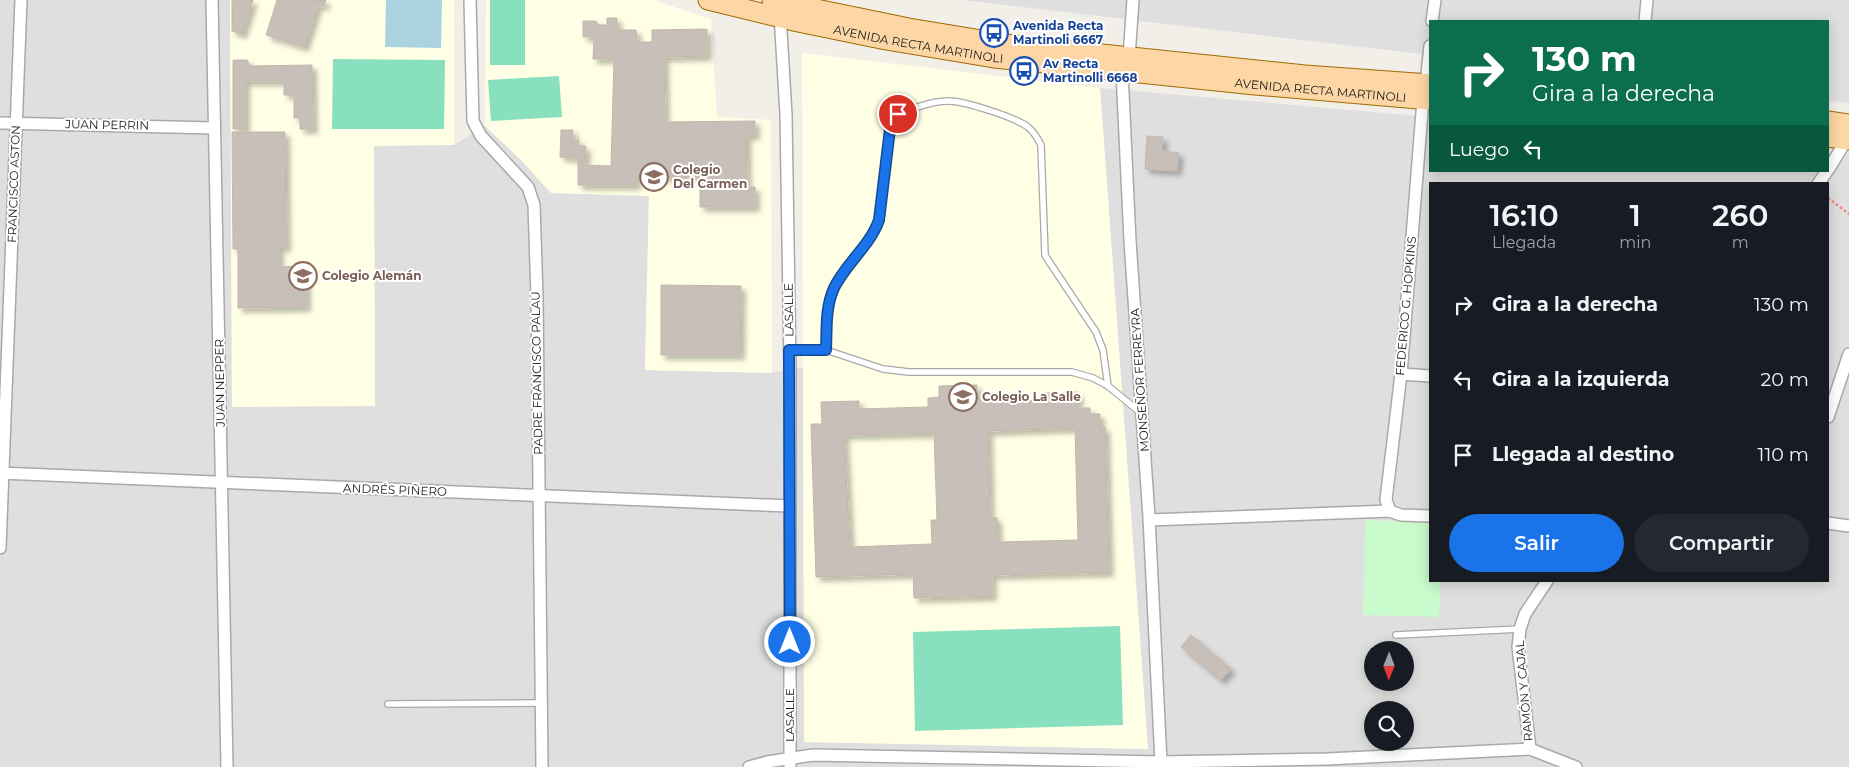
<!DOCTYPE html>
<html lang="es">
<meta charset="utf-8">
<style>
:root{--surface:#171b24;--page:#242831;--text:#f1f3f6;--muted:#9ea1a6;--accent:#1a73e8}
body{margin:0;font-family:Montserrat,sans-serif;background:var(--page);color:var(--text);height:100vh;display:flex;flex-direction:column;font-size:19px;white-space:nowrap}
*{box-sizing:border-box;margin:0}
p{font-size:16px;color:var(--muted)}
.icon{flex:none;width:28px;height:28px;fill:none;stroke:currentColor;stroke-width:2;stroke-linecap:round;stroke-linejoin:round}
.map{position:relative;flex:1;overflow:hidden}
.details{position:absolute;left:1429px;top:182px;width:400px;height:400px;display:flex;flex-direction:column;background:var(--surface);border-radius:0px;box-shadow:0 2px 12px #0003}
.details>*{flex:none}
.top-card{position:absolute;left:1429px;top:20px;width:400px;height:152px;border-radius:0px;box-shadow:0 2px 12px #0003;background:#0b6e4f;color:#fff;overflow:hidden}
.needle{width:32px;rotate:181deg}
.buttons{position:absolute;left:1364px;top:641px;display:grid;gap:10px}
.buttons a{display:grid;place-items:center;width:50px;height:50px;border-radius:50%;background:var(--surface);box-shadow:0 2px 12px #0003;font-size:25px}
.pin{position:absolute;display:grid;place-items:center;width:42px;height:42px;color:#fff;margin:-21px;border:2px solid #fff;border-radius:50%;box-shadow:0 1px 5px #0007}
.me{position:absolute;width:55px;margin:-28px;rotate:0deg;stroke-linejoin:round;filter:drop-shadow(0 0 4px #0008)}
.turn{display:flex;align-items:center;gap:18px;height:105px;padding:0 20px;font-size:22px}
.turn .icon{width:65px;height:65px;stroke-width:2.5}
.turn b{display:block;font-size:35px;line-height:42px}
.then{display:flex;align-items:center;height:48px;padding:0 20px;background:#0003;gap:10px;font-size:19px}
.eta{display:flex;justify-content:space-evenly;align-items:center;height:85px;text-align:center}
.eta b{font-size:30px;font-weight:600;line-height:35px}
.cta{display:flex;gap:10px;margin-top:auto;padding:10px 20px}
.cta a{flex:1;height:58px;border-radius:30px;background:var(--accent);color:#fff;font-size:20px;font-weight:600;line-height:58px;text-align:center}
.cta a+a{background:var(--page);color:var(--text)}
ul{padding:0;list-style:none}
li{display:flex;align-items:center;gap:15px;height:75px;padding:0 20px}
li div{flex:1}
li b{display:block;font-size:19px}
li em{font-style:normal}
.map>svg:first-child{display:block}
.residential{fill:#e0dfdf;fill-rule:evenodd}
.education{fill:#ffffe5}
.park{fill:#c8facc}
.pitch{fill:#88e0be}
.water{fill:#aad3df}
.building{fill:#c7bfb8;stroke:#c4b6ab;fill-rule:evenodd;filter:url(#shadow)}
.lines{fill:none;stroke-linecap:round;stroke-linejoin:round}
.lane-casing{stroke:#a9a9a9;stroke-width:8}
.street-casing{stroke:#a9a9a9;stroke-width:14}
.primary-casing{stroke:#a06b00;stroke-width:21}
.path{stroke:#fa8072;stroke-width:2.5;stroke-dasharray:2.5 2.5;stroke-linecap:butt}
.lane{stroke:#fff;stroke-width:5.5}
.street{stroke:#fff;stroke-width:11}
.primary{stroke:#fcd6a4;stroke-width:19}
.route-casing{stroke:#114b97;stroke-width:12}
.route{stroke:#1a73e8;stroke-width:9}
.labels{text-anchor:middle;stroke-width:4;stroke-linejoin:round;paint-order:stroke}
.transit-label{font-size:12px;font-weight:bold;fill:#164399;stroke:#fff;text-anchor:start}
.street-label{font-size:12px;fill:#222;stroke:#fff}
.education-label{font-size:12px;font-weight:bold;fill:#785e54;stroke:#fff;text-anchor:start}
</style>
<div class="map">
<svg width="1849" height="767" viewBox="0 0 1849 767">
<defs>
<filter id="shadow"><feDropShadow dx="4.5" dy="4.5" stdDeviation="2.5" flood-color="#0004"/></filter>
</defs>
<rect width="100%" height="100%" fill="#f2efe9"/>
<g class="residential">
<path d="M0,0H230L232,406H375L374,145H454L485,126L521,160L551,193L649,196L645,370L771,373L803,367L805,742L1148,749L1100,88L1430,117V171H1828V153L1849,154V767H0ZM1430,184H1828V581H1430ZM1372,650H1405V682H1372ZM1372,710H1405V742H1372Z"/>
<polygon points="962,0 1849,0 1849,103 1828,101 1828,21 1430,21 1430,55"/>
</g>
<g class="education">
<polygon points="230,0 454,0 454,145 374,146 375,406 232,407"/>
<polygon points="486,0 653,0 711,19 717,117 771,120 772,373 645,370 649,196 551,193 521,160 485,126"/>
<polygon points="802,53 1100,88 1148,749 804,742"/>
</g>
<polygon class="park" points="1365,520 1430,522 1430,581 1440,581 1439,617 1363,615"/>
<g class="pitch">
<rect x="490" y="0" width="35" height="65"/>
<polygon points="333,59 445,60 444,129 332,129"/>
<polygon points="559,76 562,117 491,121 488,80"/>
<polygon points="1120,626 1123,725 915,731 913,632"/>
</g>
<polygon class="water" points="386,0 442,0 441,48 385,47"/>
<g class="building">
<polygon points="232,0 253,0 242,34 232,31"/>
<polygon points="277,0 326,0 324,6 318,4 304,47 266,35"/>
<polygon points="607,18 617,18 617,30 636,30 637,42 652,42 652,30 707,29 707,56 664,57 665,122 755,121 755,135 746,136 747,187 755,187 755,207 700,207 700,177 636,177 636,185 578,185 578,158 560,157 561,130 573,130 573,140 579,140 578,146 586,146 585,165 611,166 614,59 593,59 594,37 583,37 583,21 596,21 598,25 607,25"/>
<polygon points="233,60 247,60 250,66 312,65 313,129 300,129 300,118 294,118 294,95 284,95 284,81 245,81 245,129 233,129"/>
<polygon points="232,132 285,132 286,248 279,246 279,267 306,266 306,307 238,308 238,249 233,249"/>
<polygon points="1147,136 1163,137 1162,151 1179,153 1177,171 1145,169"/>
<polygon points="661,285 741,286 740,355 661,355"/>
<path d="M977,385V396H986L991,402L1045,400V393L1078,392V408H1090V414H1100V427H1105L1109,572L992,575V596L914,598L913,574L816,577L811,424H822L821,402L859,401V409L928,407V398L939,397V386ZM1075,428L1078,540L998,542L997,518L990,517L988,431ZM934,433L937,520H931L932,544L850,547L844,435Z"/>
<polygon points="1191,635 1231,669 1221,680 1181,647"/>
</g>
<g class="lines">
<defs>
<g id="lane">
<polyline points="789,350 826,350 883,369 909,372 1072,372 1093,378 1108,386 1141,413"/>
<path d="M826,350C827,329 825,308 834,288C846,263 870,246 879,220L891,121C903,110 932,101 948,101C965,101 1014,117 1028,127C1034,132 1038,139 1041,145L1045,255L1050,263L1096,332L1103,350L1108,386"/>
<polyline points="1396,635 1520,629"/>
<polyline points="388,704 540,703"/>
</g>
<g id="street">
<polyline points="212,0 227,767"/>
<polyline points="470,0 473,121 481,136 528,187 534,205 537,297 542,767"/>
<polyline points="1133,0 1129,57 1122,72 1130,241 1149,517 1161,762"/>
<polyline points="780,14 786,115 790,365 790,767"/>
<polyline points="1432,21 1435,0"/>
<polyline points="1645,21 1647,0"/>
<polyline points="1426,83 1430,46"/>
<polyline points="0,123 214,128"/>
<polyline points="1828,170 1849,136"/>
<polyline points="1818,184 1827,171"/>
<polyline points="1401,374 1430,376"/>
<polyline points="1828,417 1849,354"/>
<polyline points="0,473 789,506"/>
<polyline points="1390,511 1386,500 1401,374 1423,100"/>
<polyline points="1149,520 1390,511 1401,515 1430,516"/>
<polyline points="1828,523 1849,526"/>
<polyline points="0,548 21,0"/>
<polyline points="1530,749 1518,647 1520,629 1525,614 1547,581"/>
<polyline points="749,767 767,762 813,755 1161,762 1327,759 1530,749 1576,767"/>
</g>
<g id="primary">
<path id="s1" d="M708,0L798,22L886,40L994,58L1255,85L1430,100"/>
<polyline points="772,0 909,28 1006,44 1305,75 1430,84"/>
<polyline points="1828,121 1849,124"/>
<polyline points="1828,137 1849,140"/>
</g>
</defs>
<use href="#lane" class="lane-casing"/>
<use href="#street" class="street-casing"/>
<use href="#primary" class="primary-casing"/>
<polyline class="path" points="1828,198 1849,214"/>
<use href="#lane" class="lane"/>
<use href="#street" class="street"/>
<use href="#primary" class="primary"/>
</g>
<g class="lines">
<defs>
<path id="route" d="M790,642L789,350H826C827,329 825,308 834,288C846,263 870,246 879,220L891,121L898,114"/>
</defs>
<use href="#route" class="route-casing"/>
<use href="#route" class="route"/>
</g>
<defs>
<symbol id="bus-ring" viewBox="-11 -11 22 22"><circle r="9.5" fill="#fff" stroke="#1a4fb4" stroke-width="1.5"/><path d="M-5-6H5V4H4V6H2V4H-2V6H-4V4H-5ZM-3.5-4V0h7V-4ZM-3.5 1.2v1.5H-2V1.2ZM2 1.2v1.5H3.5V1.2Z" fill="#1a4fb4"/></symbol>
<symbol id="school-ring" viewBox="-11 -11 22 22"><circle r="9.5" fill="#fff" stroke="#8d6e63" stroke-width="1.5"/><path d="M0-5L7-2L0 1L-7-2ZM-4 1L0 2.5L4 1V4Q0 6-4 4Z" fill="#8d6e63"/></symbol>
</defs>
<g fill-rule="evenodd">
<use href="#bus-ring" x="978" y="17" width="32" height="32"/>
<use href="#bus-ring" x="1008" y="55" width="32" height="32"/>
<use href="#school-ring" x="638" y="161" width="32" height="32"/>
<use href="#school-ring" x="287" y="260" width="32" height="32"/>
<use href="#school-ring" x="947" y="381" width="32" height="32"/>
</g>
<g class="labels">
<g class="transit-label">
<text x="1013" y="30">Avenida Recta<tspan x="1013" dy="14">Martinoli 6667</tspan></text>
<text x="1043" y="68">Av Recta<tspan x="1043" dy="14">Martinolli 6668</tspan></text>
</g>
<g class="street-label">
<text dy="4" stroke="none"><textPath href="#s1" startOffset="215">AVENIDA RECTA MARTINOLI</textPath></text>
<text dy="4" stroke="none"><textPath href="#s1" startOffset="620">AVENIDA RECTA MARTINOLI</textPath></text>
<text transform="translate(107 125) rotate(1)" y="4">JUAN PERRIN</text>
<text transform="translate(14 184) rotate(-88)" y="4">FRANCISCO ASTON</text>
<text transform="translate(1406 306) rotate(-85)" y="4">FEDERICO G. HOPKINS</text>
<text transform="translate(789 310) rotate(-91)" y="4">LASALLE</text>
<text transform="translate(537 373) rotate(-91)" y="4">PADRE FRANCISCO PALAU</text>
<text transform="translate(1140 380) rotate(-94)" y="4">MONSEÑOR FERREYRA</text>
<text transform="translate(220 383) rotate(-91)" y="4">JUAN NEPPER</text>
<text transform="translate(395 490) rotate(2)" y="4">ANDRÉS PIÑERO</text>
<text transform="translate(1524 691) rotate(-95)" y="4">RAMÓN Y CAJAL</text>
<text transform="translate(790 715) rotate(-90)" y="4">LASALLE</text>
</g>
<g class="education-label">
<text x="673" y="174">Colegio<tspan x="673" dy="14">Del Carmen</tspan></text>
<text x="322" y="280">Colegio Alemán</text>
<text x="982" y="401">Colegio La Salle</text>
</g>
</g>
</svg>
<div class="buttons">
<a><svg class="needle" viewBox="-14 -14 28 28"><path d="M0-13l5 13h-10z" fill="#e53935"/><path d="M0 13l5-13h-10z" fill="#9ea1a6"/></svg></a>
<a><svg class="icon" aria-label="search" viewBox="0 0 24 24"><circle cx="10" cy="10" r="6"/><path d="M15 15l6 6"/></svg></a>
</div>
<div class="pin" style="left:898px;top:114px;background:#d93025"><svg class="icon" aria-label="arrive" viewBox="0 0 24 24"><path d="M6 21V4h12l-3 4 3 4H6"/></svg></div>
<svg class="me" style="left:790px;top:642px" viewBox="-20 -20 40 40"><circle r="17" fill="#1a73e8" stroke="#fff" stroke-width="3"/><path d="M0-11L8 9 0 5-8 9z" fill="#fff"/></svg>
<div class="top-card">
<div class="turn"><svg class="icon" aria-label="right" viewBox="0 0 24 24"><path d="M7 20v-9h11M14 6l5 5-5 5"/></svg><div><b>130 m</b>Gira a la derecha</div></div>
<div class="then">Luego<svg class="icon" aria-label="left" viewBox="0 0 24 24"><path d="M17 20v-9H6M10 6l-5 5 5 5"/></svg></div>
</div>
<section class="details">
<div class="eta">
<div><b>16:10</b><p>Llegada</p></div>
<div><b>1</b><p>min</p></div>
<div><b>260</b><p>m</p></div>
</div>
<ul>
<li><svg class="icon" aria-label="right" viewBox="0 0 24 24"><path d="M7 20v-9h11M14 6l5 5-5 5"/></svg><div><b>Gira a la derecha</b></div><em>130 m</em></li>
<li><svg class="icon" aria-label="left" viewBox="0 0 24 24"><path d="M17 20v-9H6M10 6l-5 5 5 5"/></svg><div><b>Gira a la izquierda</b></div><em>20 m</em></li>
<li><svg class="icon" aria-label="arrive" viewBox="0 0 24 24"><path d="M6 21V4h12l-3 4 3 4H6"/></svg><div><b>Llegada al destino</b></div><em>110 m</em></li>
</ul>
<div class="cta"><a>Salir</a><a>Compartir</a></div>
</section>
</div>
